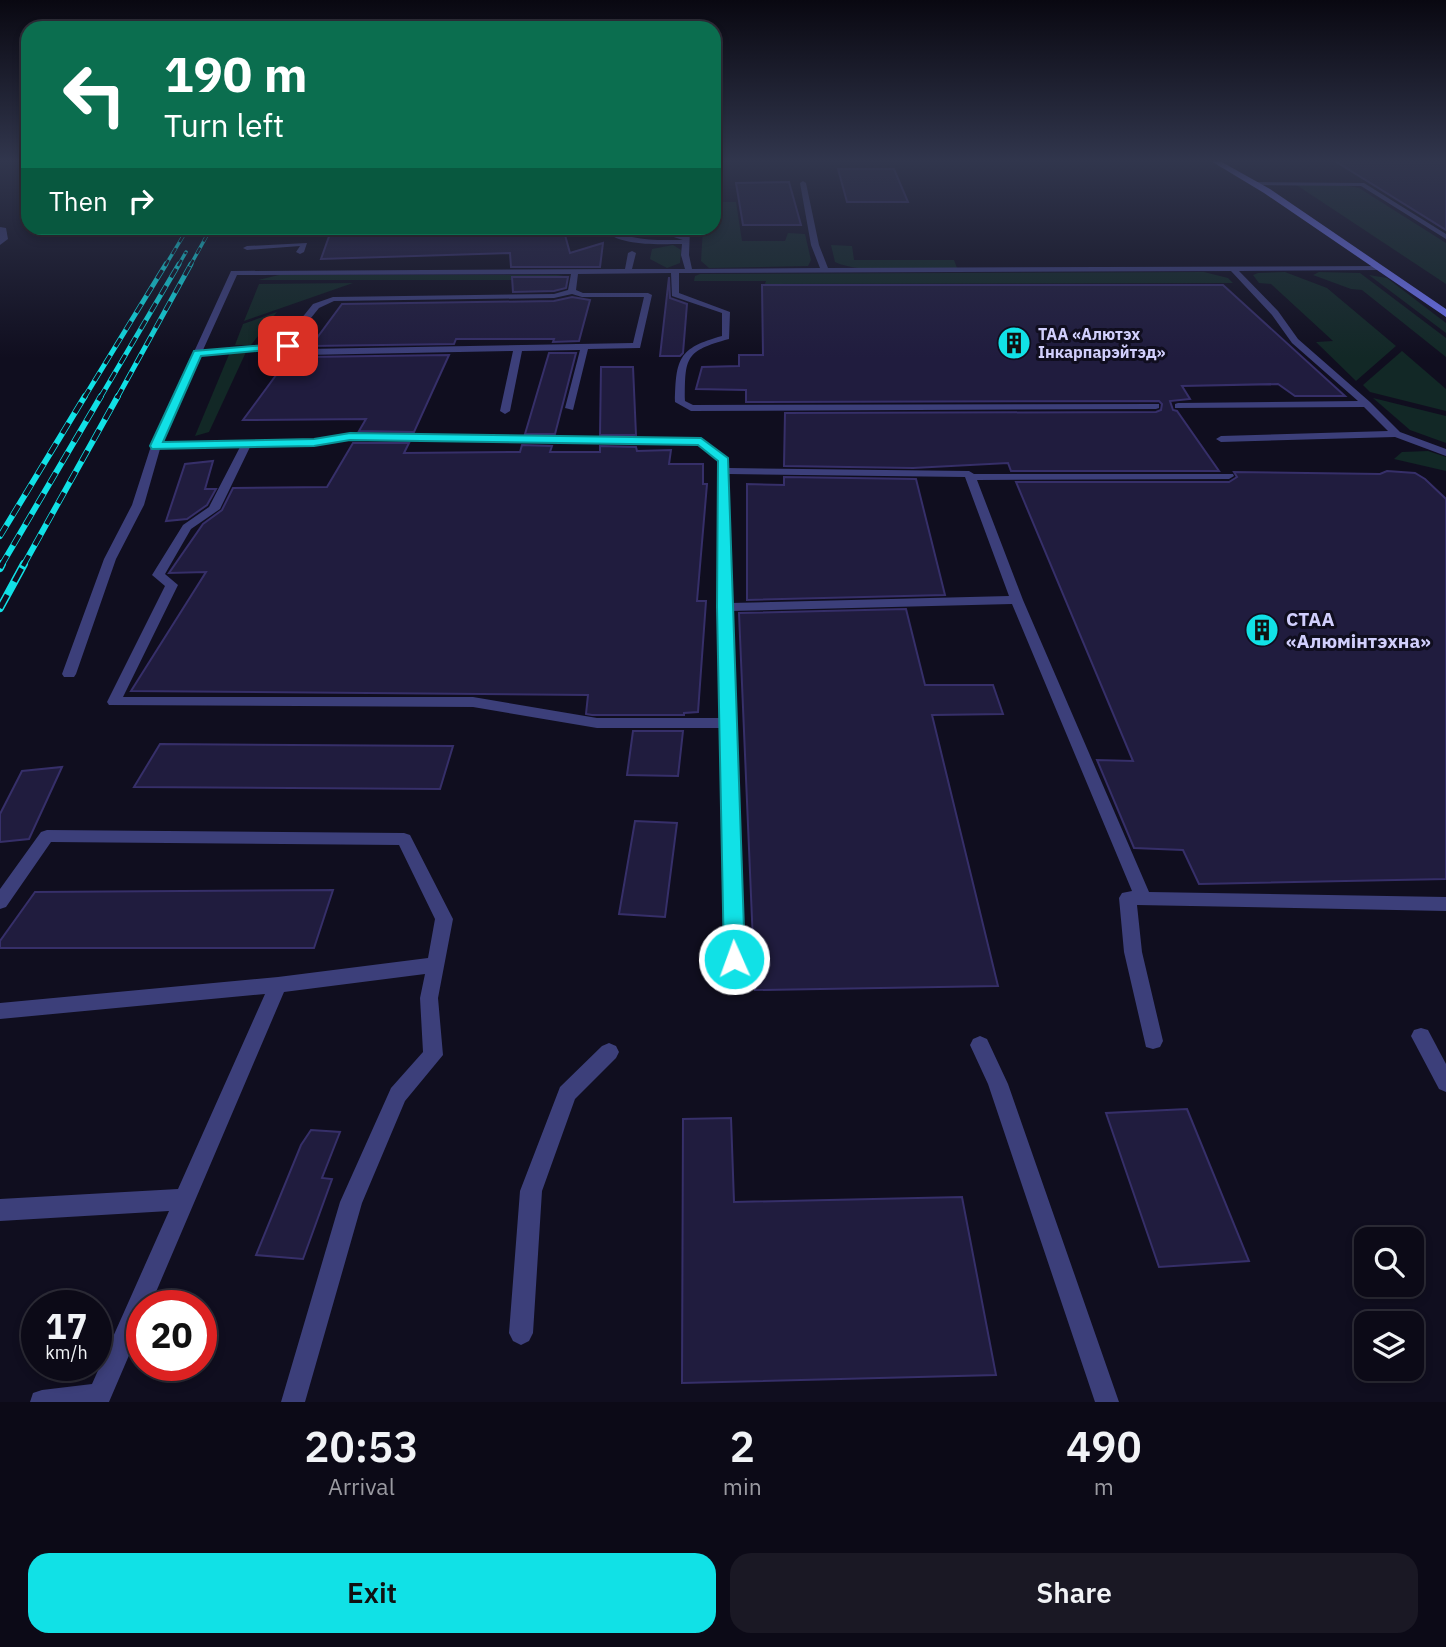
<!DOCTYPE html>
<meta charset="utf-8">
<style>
:root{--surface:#0c0a17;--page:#1a1824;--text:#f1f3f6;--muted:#9a9aa1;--line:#2c2b36;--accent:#11e1e6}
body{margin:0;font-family:"IBM Plex Sans",sans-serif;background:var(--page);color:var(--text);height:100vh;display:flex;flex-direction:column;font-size:26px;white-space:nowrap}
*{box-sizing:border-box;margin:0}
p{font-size:23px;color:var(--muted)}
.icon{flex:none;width:38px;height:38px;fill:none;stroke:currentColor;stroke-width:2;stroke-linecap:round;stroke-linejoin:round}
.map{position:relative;height:1402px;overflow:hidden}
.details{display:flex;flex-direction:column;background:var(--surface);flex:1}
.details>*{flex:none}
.banner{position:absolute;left:21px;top:21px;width:700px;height:214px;border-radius:21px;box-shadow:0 4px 10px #0003,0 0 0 2px var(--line);background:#0b6e4f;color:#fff;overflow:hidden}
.fabs{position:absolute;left:1354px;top:1227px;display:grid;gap:14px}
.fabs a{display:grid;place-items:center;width:70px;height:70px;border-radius:14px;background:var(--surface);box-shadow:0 4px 10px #0003,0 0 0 2px var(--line);font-size:35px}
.speed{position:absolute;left:21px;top:1290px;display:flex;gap:14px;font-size:35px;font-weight:700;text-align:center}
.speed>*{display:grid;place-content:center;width:91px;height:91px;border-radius:50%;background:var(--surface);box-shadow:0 4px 10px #0003,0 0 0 2px var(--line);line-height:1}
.speed small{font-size:18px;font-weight:400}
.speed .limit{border:10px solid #d22;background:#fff;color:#111}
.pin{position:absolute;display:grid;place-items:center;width:60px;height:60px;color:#fff;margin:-30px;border-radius:14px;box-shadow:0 4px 10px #0006}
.me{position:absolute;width:77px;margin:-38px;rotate:358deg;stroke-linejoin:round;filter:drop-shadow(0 0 5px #0008)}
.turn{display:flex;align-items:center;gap:24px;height:147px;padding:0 28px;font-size:32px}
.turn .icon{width:91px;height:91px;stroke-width:2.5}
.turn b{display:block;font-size:49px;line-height:60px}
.then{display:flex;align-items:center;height:66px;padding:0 28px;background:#0003;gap:14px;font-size:26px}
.eta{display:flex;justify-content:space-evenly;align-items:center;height:119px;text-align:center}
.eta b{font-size:42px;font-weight:600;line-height:49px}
.primary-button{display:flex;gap:14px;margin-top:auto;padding:14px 28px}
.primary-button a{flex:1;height:80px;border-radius:21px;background:var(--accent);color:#111;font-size:28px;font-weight:600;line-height:80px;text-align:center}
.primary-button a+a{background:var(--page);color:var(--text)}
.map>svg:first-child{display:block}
.green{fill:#122826}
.building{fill:#201c3e;stroke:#362f69;stroke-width:2}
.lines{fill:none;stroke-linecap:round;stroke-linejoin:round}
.service{fill:#3c3f7a;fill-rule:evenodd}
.secondary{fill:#6e74f4;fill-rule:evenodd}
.rail-far3-casing{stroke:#11e1e6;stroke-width:3.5}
.rail-far2-casing{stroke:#11e1e6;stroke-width:5}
.rail-far1-casing{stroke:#11e1e6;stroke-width:6}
.rail-casing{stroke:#11e1e6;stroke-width:8}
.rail-far3{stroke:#100e1f;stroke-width:2.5;stroke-dasharray:7;stroke-linecap:butt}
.rail-far2{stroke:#100e1f;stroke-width:3.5;stroke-dasharray:10;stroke-linecap:butt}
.rail-far1{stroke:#100e1f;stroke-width:4.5;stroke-dasharray:12;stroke-linecap:butt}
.rail{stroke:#100e1f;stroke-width:5;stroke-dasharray:15;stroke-linecap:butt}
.route{fill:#11e1e6;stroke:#0b9296;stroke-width:2}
.labels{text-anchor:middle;stroke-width:6;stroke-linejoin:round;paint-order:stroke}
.far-poi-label{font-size:16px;font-weight:bold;fill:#d1cffc;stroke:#100e1f;text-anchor:start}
.poi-label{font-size:19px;font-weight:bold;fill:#d1cffc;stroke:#100e1f;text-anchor:start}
</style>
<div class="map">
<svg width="1446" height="1402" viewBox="0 0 1446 1402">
<rect width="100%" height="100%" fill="#100e1f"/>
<g class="green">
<polygon points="1295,184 1338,184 1359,188 1446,243 1446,284"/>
<polygon points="714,202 736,202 742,241 785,241 788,233 805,234 811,260 808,266 709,268 701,261 703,228 714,228"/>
<polygon points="673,245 681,250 680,263 667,268 650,259 652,249"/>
<path d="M831,245L852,246L854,260H954L957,268C925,268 862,275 835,262Z"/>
<polygon points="1204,272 1228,278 1233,283 765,284 766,281 694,281 695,276 700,274"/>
<polygon points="1285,272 1327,288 1396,346 1356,381 1316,342 1333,341 1271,284 1259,283 1253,275 1258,273"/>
<polygon points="1319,272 1360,273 1446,338 1446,357 1362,290 1351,289 1313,275"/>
<polygon points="279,275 557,275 564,276 566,280 258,280"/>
<polygon points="1369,275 1387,278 1446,323 1446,333"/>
<polygon points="353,283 244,321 259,284"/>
<polygon points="277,312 251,345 235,345 243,324"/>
<polygon points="1402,351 1446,389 1446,411 1370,392 1363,385"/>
<polygon points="230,352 246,352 209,432 195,436"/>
<polygon points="1373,398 1446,416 1446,443 1410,430"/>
<polygon points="1428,451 1446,457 1446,471 1394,459 1402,452"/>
</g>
<g class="building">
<polygon points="1335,161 1446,161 1446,230"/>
<polygon points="838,169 894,169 908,202 847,202"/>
<polygon points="789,182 801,225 743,225 736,183"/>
<polygon points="332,228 563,228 570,253 603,243 600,267 511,267 510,253 321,259"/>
<polygon points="512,277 568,277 566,288 554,291 513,292"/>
<polygon points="669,277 670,298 687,304 683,353 680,356 660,356"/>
<polygon points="762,285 1223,285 1345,396 1295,396 1278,384 1182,386 1190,399 1170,401 1173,410 1177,411 1219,471 1011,471 1008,463 913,468 784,466 785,413 1156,412 1161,410 1162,404 1159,401 746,402 746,390 696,389 702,367 739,366 739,355 763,355"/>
<polygon points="572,297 590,300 579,341 553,342 554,339 456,339 454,344 311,346 342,304 554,301"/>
<polygon points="549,353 576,353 555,434 525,434"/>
<polygon points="449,355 414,432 359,431 366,419 243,420 285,363 299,362 303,357"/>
<polygon points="601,367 633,367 636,435 600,435"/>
<polygon points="353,443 409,443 404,453 520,452 522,445 552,446 550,452 600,452 600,446 636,447 637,451 671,450 669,464 703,464 703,484 707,484 697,601 706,601 698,712 684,713 684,715 592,715 586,714 588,695 131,691 206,572 169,573 203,524 222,510 233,488 327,487"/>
<polygon points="213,461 205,489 216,489 207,505 187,519 166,521 185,464"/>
<polygon points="1387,471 1415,473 1425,479 1446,499 1446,879 1199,884 1183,850 1134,848 1097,760 1133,761 1016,482 1229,482 1237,477 1234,472 1380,474"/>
<polygon points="784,477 916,479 945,595 747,600 747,484 784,485"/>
<polygon points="906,609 925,685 993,685 1003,714 932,715 998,986 755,990 739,613"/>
<polygon points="633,731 683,731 678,776 627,775"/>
<polygon points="160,744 453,746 440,789 134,787"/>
<polygon points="62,767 29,839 0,842 0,814 22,771"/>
<polygon points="635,821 677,823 665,917 619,914"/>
<polygon points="333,890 314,948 0,948 0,941 35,892"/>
<polygon points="1187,1109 1249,1261 1159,1267 1106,1113"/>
<polygon points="731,1118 734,1202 962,1197 996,1375 682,1383 683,1119"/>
<polygon points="311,1130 340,1132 322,1178 332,1179 303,1259 256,1255 301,1145"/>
</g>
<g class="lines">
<g class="service">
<path d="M803,181L806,183L819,245L828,268L1382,266V270H1379L1239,271L1278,311L1298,339L1370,402L1400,432L1446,449V456L1395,437L1221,442L1216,439L1221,436L1388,431L1364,407L1175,408V404L1178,403L1358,401L1292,343L1272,315L1231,271L679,273V293L730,312L729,339C685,351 685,357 685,401L693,405L1159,404V408L1156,409L691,411L675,402C676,359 678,348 722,336V313L672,296L671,273L578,274L576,290L583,293H648L652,295L640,348L588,349L573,410L565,408L580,350L522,351L510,411L505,414L500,411L513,351L305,355L287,349L200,355L162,443L314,439L350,434L701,439L728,458L729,468L969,471L974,474H1233L1234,476L1229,479L977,480L1023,600L1149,892L1446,897V911L1137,905L1142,952L1163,1041L1160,1047L1153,1049L1146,1047L1124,952L1119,898L1122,893L1132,891L1012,604L730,611L743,959L740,964L734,966L728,964L725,959L720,728H597L473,707L109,705L107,702L165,586L152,575L183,525L209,507L240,447L160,449L144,505L116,559L76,674L74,677H64L62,674L104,559L132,505L151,446L231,271L625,269L628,253L632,251L636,253L632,269H685L681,255L682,244C657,244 619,247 601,228C612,228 621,235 632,237C649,241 666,240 683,240L646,228H655L683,236L684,228H690L689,255L692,269L820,268L811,245L800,183ZM571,274L568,290L554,294L333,297L313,304L281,344L203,350L237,275ZM572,294L582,297H644L633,343L306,349L290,344L319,308L334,301L554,298ZM350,440L699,445L719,461L718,607L720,718H597L473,697H123L178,585L165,574L191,529L220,509L250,447L314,445ZM729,474L965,477L1009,596L730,603Z"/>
<polygon points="1254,182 1364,183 1446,234 1446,239 1361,186 1252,185"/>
<polygon points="0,227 6,228 8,239 0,245"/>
<polygon points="307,243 304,252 300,254 296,252 300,246 247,250 243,248 247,246"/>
<polygon points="47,830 404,833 410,835 453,919 438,998 443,1055 405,1101 362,1203 305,1402 281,1402 340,1202 391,1088 423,1052 420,998 425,974 284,992 150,1306 142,1306 142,1325 109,1402 30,1402 33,1393 42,1390 92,1384 169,1211 0,1221 0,1199 178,1189 265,994 0,1019 0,1003 278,977 428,958 435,919 399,845 51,842 6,907 0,909 0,889 41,832"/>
<polygon points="1421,1028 1428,1030 1446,1064 1446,1092 1439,1089 1411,1036 1414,1030"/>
<polygon points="980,1036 987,1039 1008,1084 1119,1402 1095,1402 988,1084 970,1045 973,1039"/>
<polygon points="609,1043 616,1046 619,1052 616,1058 575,1099 542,1191 533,1333 529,1341 521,1345 513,1341 509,1333 520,1191 560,1087 602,1046"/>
</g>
<polygon class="secondary" points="1211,161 1220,161 1270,189 1446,309 1446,317 1264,193"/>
<defs>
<g id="rail-far3">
<polyline points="165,266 188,228"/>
<polyline points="178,266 186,252"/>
<polyline points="190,266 211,228"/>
</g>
<g id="rail-far2">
<polyline points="84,398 166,264"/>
<polyline points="100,398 179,264"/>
<polyline points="117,398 191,264"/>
</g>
<g id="rail-far1">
<polyline points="0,536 85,396"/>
<polyline points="1,566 101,396"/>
<polyline points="23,566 118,396"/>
</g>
<g id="rail">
<polyline points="0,568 2,564"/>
<polyline points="0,608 24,564"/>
</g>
</defs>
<use href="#rail-far3" class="rail-far3-casing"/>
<use href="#rail-far2" class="rail-far2-casing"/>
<use href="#rail-far1" class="rail-far1-casing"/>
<use href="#rail" class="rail-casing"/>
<use href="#rail-far3" class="rail-far3"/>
<use href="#rail-far2" class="rail-far2"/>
<use href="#rail-far1" class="rail-far1"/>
<use href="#rail" class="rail"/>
</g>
<linearGradient id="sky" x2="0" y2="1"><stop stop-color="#090811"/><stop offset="0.45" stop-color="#31364d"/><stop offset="1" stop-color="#31364d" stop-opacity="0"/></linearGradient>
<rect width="1446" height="358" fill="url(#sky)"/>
<polygon class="route" points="288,343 293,346 291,348 201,356 163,442 314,439 350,433 701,438 728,458 745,959 742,965 734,968 727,965 724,959 717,607 718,461 698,445 350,440 314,446 152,449 150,446 194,351"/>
<defs>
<symbol id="building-disc" viewBox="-11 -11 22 22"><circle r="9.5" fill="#11e1e6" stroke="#100e1f"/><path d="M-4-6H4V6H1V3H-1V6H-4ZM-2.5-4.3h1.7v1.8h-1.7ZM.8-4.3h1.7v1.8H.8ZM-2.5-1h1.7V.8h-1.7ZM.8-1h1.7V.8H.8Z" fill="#111"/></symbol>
</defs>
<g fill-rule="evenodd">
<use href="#building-disc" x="995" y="324" width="38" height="38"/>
<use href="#building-disc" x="1243" y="611" width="38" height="38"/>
</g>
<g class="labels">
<g class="far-poi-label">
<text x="1038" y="340">ТАА «Алютэх<tspan x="1038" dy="18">Інкарпарэйтэд»</tspan></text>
</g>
<g class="poi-label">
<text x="1286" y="626">СТАА<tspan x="1286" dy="22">«Алюмінтэхна»</tspan></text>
</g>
</g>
</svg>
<div class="fabs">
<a><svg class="icon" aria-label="search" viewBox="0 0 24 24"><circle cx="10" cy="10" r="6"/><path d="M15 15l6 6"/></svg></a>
<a><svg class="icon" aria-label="layers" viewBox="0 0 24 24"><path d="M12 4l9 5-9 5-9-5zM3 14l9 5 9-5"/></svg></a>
</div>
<div class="speed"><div>17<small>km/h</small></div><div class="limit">20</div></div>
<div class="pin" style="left:288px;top:346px;background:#d93025"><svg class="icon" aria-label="arrive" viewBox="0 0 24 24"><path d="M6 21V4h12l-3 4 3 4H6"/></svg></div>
<svg class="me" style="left:734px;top:959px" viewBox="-20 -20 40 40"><circle r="17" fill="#11e1e6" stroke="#fff" stroke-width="3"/><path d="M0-11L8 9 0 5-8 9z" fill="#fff"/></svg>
<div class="banner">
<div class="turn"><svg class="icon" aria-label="left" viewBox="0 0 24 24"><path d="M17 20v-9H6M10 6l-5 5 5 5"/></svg><div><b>190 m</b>Turn left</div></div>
<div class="then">Then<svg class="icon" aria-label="right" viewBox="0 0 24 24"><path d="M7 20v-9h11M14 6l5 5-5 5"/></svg></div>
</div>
</div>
<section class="details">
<div class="eta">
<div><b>20:53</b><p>Arrival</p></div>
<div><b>2</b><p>min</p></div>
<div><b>490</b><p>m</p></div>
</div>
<div class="primary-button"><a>Exit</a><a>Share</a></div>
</section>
